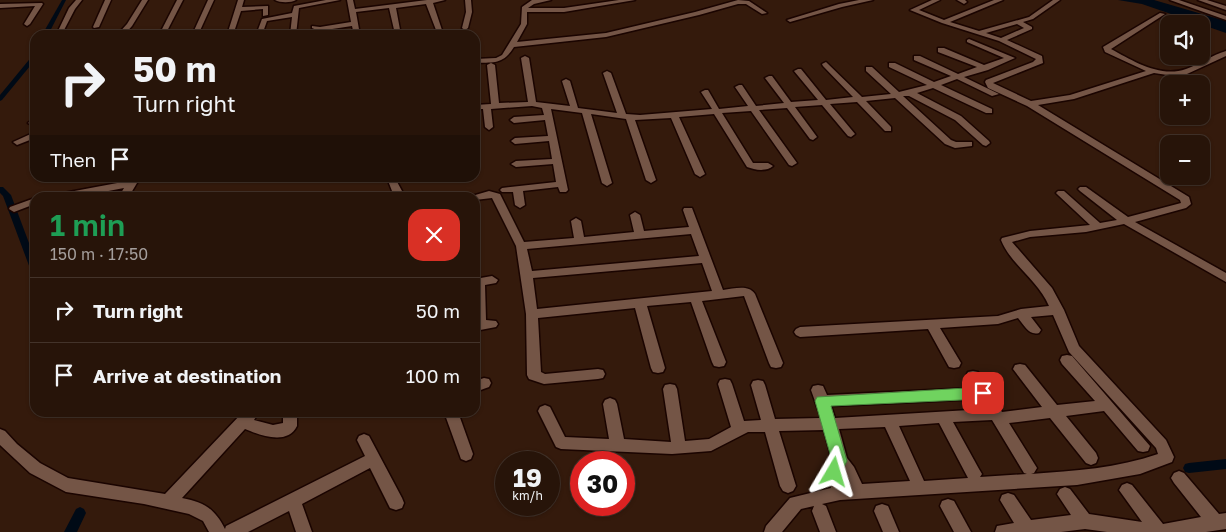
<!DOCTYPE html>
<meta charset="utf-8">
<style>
:root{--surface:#271409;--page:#2f1d12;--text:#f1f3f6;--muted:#a49e9c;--line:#43332a}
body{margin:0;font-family:"Golos Text",sans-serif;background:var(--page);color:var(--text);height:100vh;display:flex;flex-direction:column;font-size:19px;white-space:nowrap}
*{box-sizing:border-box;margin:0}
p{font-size:16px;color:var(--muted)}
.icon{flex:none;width:28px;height:28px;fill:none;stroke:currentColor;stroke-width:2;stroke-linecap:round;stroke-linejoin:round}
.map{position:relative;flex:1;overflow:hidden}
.side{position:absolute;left:30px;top:192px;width:450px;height:225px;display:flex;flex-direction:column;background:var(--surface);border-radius:15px;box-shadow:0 1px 4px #0004,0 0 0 1px var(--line)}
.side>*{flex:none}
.banner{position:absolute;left:30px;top:30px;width:450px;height:152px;border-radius:15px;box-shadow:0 1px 4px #0004,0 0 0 1px var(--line);background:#271409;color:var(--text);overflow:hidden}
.buttons{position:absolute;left:1160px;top:15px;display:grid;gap:10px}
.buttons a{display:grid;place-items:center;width:50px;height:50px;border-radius:10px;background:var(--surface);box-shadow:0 1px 4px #0004,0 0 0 1px var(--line);font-size:25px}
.speed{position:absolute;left:495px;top:451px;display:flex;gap:10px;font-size:25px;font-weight:700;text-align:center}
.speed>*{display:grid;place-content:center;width:65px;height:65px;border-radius:50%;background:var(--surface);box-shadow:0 1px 4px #0004,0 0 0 1px var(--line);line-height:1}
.speed small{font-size:12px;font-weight:400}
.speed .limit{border:8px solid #d22;background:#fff;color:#111}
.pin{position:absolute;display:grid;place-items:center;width:42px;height:42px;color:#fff;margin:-21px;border-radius:10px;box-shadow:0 2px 8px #0006}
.me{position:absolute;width:55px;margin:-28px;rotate:7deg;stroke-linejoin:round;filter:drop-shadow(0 0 4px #0008)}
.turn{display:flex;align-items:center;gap:18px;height:105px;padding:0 20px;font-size:22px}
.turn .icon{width:65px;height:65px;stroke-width:2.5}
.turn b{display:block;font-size:35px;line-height:42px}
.then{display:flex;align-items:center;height:48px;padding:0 20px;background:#0003;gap:10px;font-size:19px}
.round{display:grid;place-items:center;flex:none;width:52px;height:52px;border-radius:15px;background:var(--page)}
.overview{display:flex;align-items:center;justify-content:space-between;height:85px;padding:0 20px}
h1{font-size:30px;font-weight:600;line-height:38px;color:#1e9e55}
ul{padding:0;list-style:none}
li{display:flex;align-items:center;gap:15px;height:65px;padding:0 20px;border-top:1px solid var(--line)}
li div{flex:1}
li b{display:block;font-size:19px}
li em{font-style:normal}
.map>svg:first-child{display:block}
.water{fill:#000a16}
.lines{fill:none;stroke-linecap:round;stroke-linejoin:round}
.canal{fill:#000a16;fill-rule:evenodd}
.minor-casing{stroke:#1a0400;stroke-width:3}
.minor{fill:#745546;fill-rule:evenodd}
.route{fill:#70d35f;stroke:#49893e}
</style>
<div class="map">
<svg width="1226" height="532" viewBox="0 0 1226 532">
<rect width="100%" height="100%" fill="#341a0c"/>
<polygon class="water" points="1118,0 1154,0 1226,21 1226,33 1142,4"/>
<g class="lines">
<g class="canal">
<polygon points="62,0 66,0 48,35 42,35"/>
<polygon points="35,54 35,60 2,100 0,101 0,95 33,55"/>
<polygon points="0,187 3,187 11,195 35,259 35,274 31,271 3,196 0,193"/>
<polygon points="1226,459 1226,469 1189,473 1185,472 1183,468 1185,464 1189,463"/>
<polygon points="80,507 84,509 86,513 77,532 64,532 76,509"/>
</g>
<defs>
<g id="minor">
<polygon points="76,0 82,0 75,9 63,32 59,32 58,31 69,8"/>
<polygon points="105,0 111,0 99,27 94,28 93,27"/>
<polygon points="142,0 148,0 132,26 124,35 117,35 127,24"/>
<polygon points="177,0 183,0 165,35 159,35"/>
<polygon points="208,0 214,0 198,35 192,35"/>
<polygon points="238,0 244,0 242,7 268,6 268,15 263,16 263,9 241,11 233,35 227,35"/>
<path d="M275,0H296C291,3 280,3 275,0Z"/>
<polygon points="326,0 340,0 299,8 296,35 290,35 292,17 267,21 262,35 256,35 262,19 292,13 294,6"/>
<polygon points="347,0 353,0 355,9 427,0 445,0 433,3 442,30 439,32 436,30 426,4 396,8 401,35 395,34 389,8 356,12 360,35 354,35 352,26 319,31 312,28 312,26 320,27 351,22"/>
<polygon points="465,0 471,0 472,12 468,28 465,30 462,28 466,12"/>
<path d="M551,0L534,4L528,8H564L619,0H635L564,12H527V24L517,42L606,33L695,12L738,0L749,1L767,13L762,14L746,4H738L699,15L606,37L514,47C503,65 494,62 475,63V59L496,58L502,55L521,24L522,7L532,0Z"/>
<polygon points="859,0 873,0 842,7 790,22 787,20 839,4"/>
<path d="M932,0H940L919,10L944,20L994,0H1003L950,22L979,31L1029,17L1053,0H1060L1033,19L1023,22L1032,27V29L1007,40L1042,56L1043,63L993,83L1031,101L1070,95L1146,71L1105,52L1103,47L1160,13L1165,14L1111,49C1133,61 1160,78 1186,69C1200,64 1212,55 1226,51V56L1187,74L1174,76L1154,73L1074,99L1038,105L1189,197L1191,204L1186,208L1135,222L1226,273V282L1124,224L1086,232L1030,237L1012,242L1052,288L1064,310L1079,346L1166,440L1174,457L1172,462L1140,474L1077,485L840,500L822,504L826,506L836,532H820L812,511L814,506L801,509L782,532H764L766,526L790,498L831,488L826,472L832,460L824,430L779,431L796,486L793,491L788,493L783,491L780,486L765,432H748L711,451L672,454L561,449L556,447L538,411L540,407L545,405L550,407L565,437L609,439L603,404L605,400L610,398L615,400L617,404L624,439L671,442L663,389L665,385L670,384L675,385L677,389L685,441L709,439L731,427L718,384L720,380L725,379L730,380L732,384L744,421L761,420L751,385L753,381L758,380L763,381L765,385L775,419L821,418L811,390L813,386L818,385L823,386L827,395L973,388L966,376L968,372L973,371L978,372L1002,412L1042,407L1013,369L1015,365L1020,364L1025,365L1057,405L1095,401L1062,364L1060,360L1062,356L1067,355L1072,356L1150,446L1148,451L1143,452L1138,451L1104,411L1066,416L1096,453L1098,458L1096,463L1091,465L1086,463L1050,418L1009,423L1037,468L1034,473L1031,474C1074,471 1118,468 1158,454L1156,448L1069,352L1053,315L1031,317L1041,330L1039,333C1029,336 1024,325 1018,318L998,324L940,328L961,363L959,367L954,368L949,367L928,329L800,337L796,335L794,332L796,329L800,327L998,316L1021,309L1049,306C1038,280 1011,265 1001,240L1002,238L1030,231L1090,225L1058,195L1056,193L1058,191H1064L1100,223L1117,220L1080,191L1078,189L1080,187H1086L1128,217L1181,203L1180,200L1027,106L988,88L985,82L986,80L1033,62L1036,59L999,41L942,23L910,10ZM1017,24L1024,28L1001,38L986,33ZM980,399L986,409L835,418L831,406ZM992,420L1024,473L1027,474L980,477L982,474L979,469L953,422ZM939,423L968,478L924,481L899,426ZM885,427L910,481L862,484L854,467L847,458L839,429ZM843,475V477L847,485H846Z"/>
<polygon points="957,0 965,0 967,2 964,4"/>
<polygon points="1170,0 1179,0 1226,16 1226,20"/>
<polygon points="1198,0 1207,0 1226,6 1226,10"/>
<polygon points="42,3 43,4 30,24 27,26 24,24 35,6 0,8 0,4"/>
<path d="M969,39L1015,58L988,70L964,77L999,94L992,96L957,79L941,85L992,109V113H986L933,88L917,93L961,116L989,141L990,143L986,146L983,145L955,120L909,96H903L951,140L956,142H972V146L955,148L945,144L895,98L866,101L891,127V131H885L857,102L830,104L855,134L851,137L848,136L822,105L795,107L817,137L813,140L810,139L787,108L759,110L797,163L792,166L789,165L751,111L722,113L753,163H768L773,166C766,172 755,170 747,167L714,114L679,117L705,174L700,177L695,174L671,118L635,120L656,180L651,183L646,180L626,119L591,114L612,183L607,186L602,183L582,113L551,109L568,190L566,192H560L558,187L523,191L525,205L520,208L515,205L513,192H502L500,190L502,188L556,182L553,164L516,167L511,164L516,161L552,159L549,141L515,144L511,141L515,138L548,136L545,120L514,123L510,120L514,117L544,115L542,108L532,106L491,109L493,127L489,130L485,127L483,109H475V105L491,104L487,65L491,63L495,65L499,103L528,102L521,58L525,56L529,58L536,102L570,106L562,81L566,79L570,81L578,108L617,113L603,73L607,71L611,73L626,114L640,115L712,109L701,92L705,90H708L719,109L748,106L735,87L739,85H742L756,106L784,103L765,78L769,76H772L791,102L818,100L794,71L798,69H801L826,100L853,97L823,66L822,64L826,62L862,97L891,94L866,71V67H872L899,92L927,85L889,67V63H895L934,82L951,76L914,60V56H920L958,74L977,67L938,52V48H944L984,65L1004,58L967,42V40Z"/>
<polygon points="32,120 35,120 35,126 28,123"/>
<polygon points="35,132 35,138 17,145 13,142"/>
<polygon points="131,178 140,178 128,198 118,198 124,188 72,198 48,198 53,195 128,181"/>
<polygon points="387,178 395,178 402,191 401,198 391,198 392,191"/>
<path d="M489,191L500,194L524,242L574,238L571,221L576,218L581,221L584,237L634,232L630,215L635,212L640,215L644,231L689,227L683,210L684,208H692L723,290C734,289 748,284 755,294L783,363L781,367L776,368L771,367L769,363L744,296L702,301L726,362L724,366L719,367L714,366L712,362L691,302L647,306L665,368L663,372L658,373L653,372L651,368L635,308L538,318L541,372L545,374L598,369L603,370L605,374L603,378L598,379L544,384L529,379L527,375L526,314L516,246L492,198L475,200V198H465ZM691,234L699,256L532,271L527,249ZM702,263L712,291L537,309L533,278Z"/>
<polygon points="35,198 35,204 14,212 9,209 10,207"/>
<polygon points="492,276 498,280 496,283 485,285 486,320 496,321 498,324 496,327 475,331 475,279"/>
<polygon points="484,378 489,379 491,383 489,387 475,392 475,381"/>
<path d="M243,412H259L254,420L273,425L283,423V412H297V426C287,446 260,435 245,429L182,498C204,502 215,509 225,529L226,526L365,456L357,440L359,436L364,434L369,436L402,498L404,503L402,508L396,510L390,508L370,468L302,504L312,532H296L289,511L248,532H209L203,521L189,514L144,504L66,492L30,473L0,445V429L5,431L17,444L40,463L68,478L165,494Z"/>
<polygon points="444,412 458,412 473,454 471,459 466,461 461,459"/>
<polygon points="1179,471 1184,473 1219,514 1226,513 1226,529 1206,532 1107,532 1085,529 1061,532 995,532 997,526 1014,523 1000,500 1002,495 1008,493 1014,495 1031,520 1071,515 1057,494 1060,489 1065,487 1070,489 1089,514 1142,522 1119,490 1122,485 1127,483 1132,485 1163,524 1201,517 1174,483 1171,478 1174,473"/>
<polygon points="948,499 954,501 971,532 954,532 940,506 942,501"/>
<polygon points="882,504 888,506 899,532 883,532 874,511 876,506"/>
</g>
</defs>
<use href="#minor" class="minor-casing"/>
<use href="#minor" class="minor"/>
</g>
<polygon class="route" points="983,387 988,389 990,393 988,397 983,399 831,406 847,461 839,477 834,479 828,477 826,472 832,461 815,401 817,397"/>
</svg>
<div class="buttons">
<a><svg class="icon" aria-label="sound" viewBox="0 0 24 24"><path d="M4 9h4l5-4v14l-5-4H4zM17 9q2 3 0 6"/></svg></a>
<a>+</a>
<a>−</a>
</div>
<div class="speed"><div>19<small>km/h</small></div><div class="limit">30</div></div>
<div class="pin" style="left:983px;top:393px;background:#d93025"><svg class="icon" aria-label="arrive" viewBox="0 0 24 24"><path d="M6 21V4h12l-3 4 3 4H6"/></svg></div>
<svg class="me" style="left:834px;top:472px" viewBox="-20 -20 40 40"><path d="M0-17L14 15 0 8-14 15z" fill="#70d35f" stroke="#fff" stroke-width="4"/></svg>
<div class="banner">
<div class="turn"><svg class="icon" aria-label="right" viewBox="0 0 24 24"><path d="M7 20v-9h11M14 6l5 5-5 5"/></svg><div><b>50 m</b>Turn right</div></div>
<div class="then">Then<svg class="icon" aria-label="arrive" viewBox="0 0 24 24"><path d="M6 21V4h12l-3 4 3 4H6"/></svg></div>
</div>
<section class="side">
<div class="overview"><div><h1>1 min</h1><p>150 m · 17:50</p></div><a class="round" style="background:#d93025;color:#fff"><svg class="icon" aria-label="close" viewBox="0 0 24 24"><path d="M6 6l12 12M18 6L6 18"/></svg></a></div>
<ul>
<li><svg class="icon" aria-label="right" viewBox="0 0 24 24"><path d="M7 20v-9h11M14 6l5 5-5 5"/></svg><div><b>Turn right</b></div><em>50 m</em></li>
<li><svg class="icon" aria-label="arrive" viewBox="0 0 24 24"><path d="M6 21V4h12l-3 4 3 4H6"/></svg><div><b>Arrive at destination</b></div><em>100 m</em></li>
</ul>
</section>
</div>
